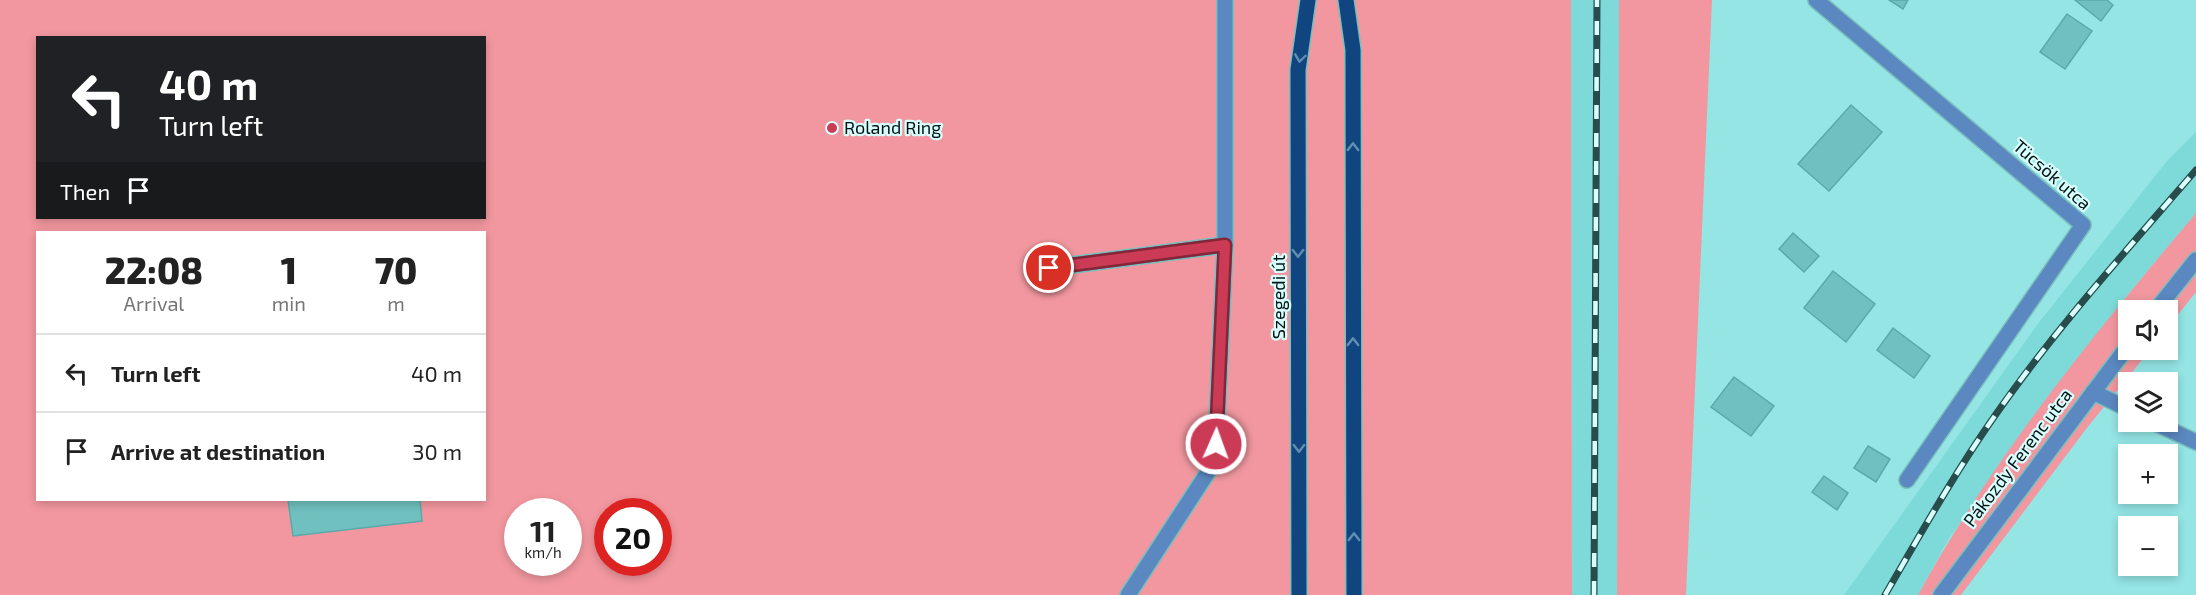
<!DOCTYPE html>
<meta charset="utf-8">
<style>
:root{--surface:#fff;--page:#f6f6f6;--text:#222;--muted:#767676;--line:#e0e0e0}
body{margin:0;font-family:"Exo 2",sans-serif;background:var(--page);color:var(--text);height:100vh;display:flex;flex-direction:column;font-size:22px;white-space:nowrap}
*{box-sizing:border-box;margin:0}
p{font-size:20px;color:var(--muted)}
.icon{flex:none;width:33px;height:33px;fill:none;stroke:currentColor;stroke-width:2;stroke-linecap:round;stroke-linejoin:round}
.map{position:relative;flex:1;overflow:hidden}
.details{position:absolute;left:36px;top:231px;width:450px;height:270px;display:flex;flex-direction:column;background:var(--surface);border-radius:0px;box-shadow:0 3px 9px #0003}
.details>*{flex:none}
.top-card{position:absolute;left:36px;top:36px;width:450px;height:183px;border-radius:0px;box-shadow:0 3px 9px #0003;background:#202124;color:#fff;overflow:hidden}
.fabs{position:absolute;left:2118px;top:300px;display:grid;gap:12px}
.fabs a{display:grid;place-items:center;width:60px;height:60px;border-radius:0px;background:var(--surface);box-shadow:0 3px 9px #0003;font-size:30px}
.speed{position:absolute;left:504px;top:498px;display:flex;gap:12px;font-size:30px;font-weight:700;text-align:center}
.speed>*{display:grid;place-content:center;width:78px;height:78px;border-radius:50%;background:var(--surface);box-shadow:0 3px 9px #0003;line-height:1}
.speed small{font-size:15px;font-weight:400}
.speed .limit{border:9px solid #d22;background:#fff;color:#111}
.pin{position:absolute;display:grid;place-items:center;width:51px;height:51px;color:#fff;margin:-26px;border:3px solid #fff;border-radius:50%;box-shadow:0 2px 6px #0007}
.me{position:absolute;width:66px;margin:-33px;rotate:2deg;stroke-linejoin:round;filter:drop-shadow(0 0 4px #0008)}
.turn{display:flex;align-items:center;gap:21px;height:126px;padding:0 24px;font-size:27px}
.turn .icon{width:78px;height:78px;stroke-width:2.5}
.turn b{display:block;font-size:42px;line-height:51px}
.then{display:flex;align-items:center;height:57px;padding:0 24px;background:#0003;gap:12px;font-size:22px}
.eta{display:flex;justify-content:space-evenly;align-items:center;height:102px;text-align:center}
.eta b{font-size:36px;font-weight:800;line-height:42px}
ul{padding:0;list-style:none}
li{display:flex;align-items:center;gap:18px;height:78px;padding:0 24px;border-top:2px solid var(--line)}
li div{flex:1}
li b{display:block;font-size:22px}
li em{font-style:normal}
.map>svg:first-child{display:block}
.built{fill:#7ddad8}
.green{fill:#f2979f;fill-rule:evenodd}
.building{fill:#6fc0bf;stroke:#59aaa9;stroke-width:1.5}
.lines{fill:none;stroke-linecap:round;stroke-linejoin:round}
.service-casing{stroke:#79bfbe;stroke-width:18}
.minor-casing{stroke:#79bfbe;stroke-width:18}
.primary-casing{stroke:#79bfbe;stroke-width:18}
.service{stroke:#5b88c0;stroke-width:15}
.minor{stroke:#5b88c0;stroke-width:15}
.primary{stroke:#104580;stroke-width:15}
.rail-casing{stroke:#284b4b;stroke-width:7}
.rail{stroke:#d8fefd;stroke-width:4.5;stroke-dasharray:14;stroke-linecap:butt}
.oneway{stroke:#608fb2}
.route-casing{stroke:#842638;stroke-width:15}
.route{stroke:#cb3b56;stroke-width:10}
.poi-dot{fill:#cb3b56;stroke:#d8fefd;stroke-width:2}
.labels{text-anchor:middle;stroke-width:4.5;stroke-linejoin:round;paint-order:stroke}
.poi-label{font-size:18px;fill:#001313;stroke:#d8fefd;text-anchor:start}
.street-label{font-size:18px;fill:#001313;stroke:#d8fefd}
</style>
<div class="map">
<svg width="2196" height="595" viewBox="0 0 2196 595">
<rect width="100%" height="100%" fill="#94e5e4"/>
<g class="built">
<polygon points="1571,0 1619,0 1617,595 1572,595"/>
<polygon points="2196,132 2196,213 2129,293 2024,431 1948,540 1918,595 1844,595 2037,325 2167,161"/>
</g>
<g class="green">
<path d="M0,0H1571L1572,595H0ZM38,38H484V218H38ZM38,232H484V500H38ZM518,512H568V562H518ZM608,512H658V562H608Z"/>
<polygon points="1619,0 1712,0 1686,595 1617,595"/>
<path d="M2196,213V292L2168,327V310H2128V350H2150L2086,429L1961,595H1918C1993,457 2095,333 2196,213Z"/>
</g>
<g class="building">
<polygon points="1889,0 1908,0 1903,9"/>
<polygon points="2075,0 2107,0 2113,5 2101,21"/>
<polygon points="2067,14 2092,31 2065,69 2040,52"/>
<polygon points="1851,105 1882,132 1829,191 1798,164"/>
<polygon points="1793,233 1819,256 1804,272 1779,249"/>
<polygon points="1833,271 1875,304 1846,342 1804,308"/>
<polygon points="1893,328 1930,356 1914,378 1877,350"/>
<polygon points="1734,377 1774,406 1751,436 1711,407"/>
<polygon points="1868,446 1890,459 1876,482 1854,468"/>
<polygon points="1824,476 1848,493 1837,510 1812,492"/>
<polygon points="288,500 420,500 422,521 293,536"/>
</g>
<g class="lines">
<defs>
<g id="service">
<polyline points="1049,268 1225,245"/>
<polyline points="1128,595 1210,469 1216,444 1225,245 1225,0"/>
</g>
<g id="minor">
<polyline points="1816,0 2083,225 1907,480"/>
<polyline points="2156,310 2196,260"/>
<polyline points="2093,392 2128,409"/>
<polyline points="2153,422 2196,442"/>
<polyline points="1941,595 2128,346"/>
</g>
<g id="primary">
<polyline points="1346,0 1353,50 1354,595"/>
<polyline points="1299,595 1298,70 1308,0"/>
</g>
</defs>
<use href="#service" class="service-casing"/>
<use href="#minor" class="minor-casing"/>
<use href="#primary" class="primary-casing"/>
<use href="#service" class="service"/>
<use href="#minor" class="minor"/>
<use href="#primary" class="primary"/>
<defs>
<g id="rail">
<polyline points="1594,595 1597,0"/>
<path d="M1885,595C1920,535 1954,474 1994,417C2055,329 2127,250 2196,170"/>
</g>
</defs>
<use href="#rail" class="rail-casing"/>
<use href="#rail" class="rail"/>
</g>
<defs><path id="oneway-chevron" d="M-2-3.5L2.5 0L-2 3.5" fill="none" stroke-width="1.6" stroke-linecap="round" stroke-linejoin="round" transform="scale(1.5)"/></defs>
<g class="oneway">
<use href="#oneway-chevron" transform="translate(1300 58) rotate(98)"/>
<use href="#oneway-chevron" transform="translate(1353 147) rotate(-90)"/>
<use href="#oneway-chevron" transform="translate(1298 253) rotate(90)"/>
<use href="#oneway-chevron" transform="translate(1353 342) rotate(-90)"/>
<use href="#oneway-chevron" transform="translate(1299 448) rotate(90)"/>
<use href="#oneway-chevron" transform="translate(1354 537) rotate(-90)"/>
</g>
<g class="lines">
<defs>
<polyline id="route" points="1049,268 1225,245 1216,444"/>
</defs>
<use href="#route" class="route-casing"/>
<use href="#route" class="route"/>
</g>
<circle class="poi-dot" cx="832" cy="128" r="6"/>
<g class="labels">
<g class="poi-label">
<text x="844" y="134">Roland Ring</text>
</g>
<g class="street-label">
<text transform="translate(2052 175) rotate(41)" y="6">Tücsök utca</text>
<text transform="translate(1279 297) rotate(-90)" y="6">Szegedi út</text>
<text transform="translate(2018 458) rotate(-53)" y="6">Pákozdy Ferenc utca</text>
</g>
</g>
</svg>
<div class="fabs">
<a><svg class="icon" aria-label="sound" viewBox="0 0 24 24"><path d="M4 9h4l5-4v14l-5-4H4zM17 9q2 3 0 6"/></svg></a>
<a><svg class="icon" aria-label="layers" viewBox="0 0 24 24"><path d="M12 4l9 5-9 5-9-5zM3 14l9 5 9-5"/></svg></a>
<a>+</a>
<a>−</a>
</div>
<div class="speed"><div>11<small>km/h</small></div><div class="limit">20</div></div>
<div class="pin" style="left:1049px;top:268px;background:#d93025"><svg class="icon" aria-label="arrive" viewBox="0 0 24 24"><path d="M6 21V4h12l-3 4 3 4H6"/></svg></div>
<svg class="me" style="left:1216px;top:444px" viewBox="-20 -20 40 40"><circle r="17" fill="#cb3b56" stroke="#fff" stroke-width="3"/><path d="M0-11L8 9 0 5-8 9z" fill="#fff"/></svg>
<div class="top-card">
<div class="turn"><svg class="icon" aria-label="left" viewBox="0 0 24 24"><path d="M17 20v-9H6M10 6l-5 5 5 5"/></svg><div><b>40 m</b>Turn left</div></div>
<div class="then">Then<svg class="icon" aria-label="arrive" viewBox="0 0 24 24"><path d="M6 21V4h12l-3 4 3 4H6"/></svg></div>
</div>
<section class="details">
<div class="eta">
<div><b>22:08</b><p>Arrival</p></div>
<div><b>1</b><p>min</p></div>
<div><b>70</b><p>m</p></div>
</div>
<ul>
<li><svg class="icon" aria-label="left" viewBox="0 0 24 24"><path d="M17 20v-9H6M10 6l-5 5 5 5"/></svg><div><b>Turn left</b></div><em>40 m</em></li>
<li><svg class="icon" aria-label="arrive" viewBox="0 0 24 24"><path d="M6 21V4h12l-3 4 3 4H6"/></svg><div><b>Arrive at destination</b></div><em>30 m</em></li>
</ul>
</section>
</div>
